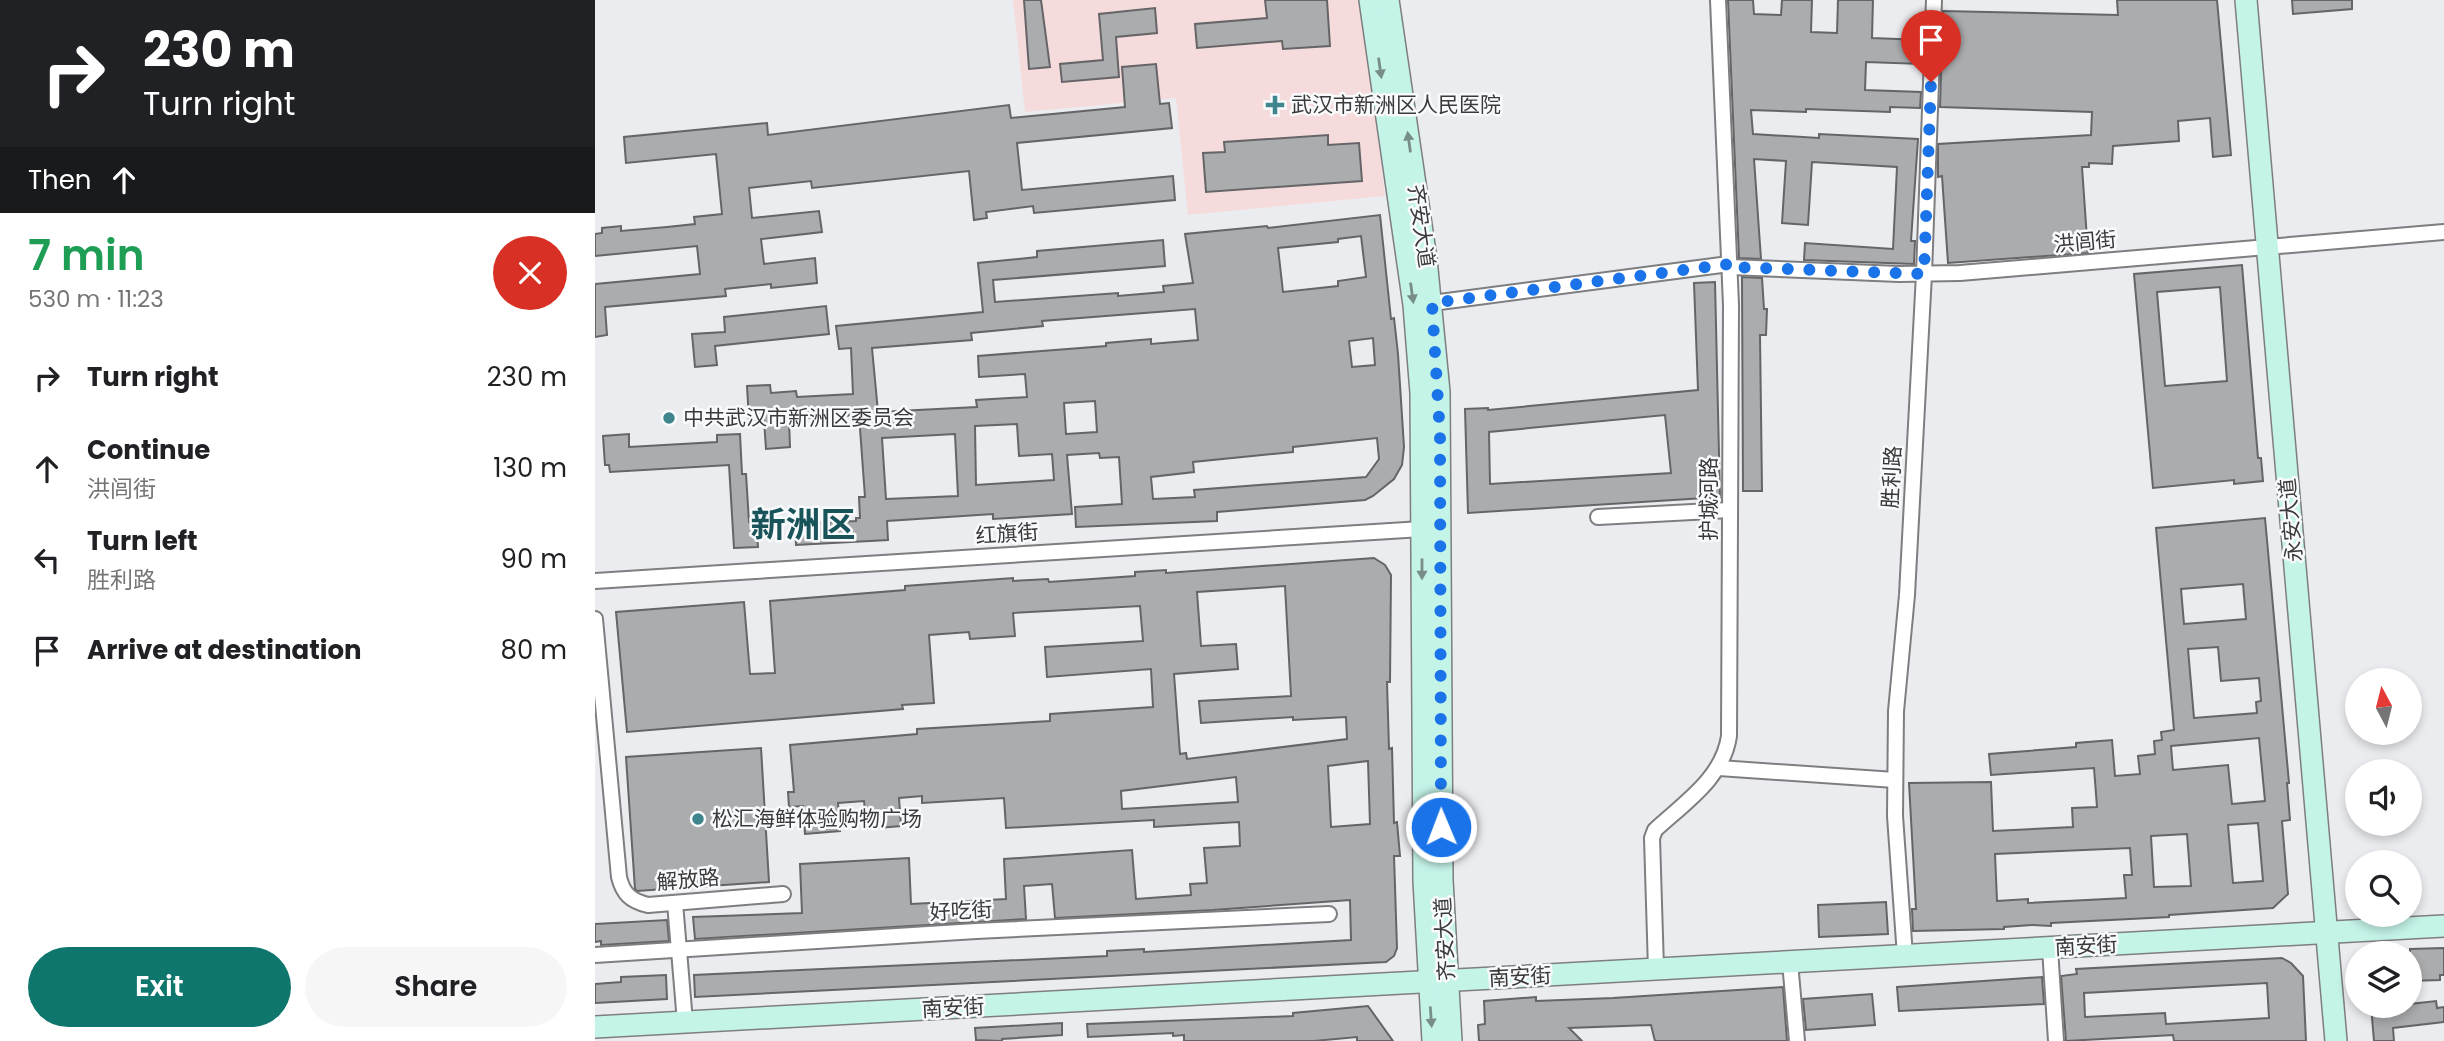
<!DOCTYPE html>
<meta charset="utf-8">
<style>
:root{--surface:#fff;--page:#f6f6f6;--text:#202124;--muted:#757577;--accent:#0f766e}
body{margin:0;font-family:Poppins,"Noto Sans SC",sans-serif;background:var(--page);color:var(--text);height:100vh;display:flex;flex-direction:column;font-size:26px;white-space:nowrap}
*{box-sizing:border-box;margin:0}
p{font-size:23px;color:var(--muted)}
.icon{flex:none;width:38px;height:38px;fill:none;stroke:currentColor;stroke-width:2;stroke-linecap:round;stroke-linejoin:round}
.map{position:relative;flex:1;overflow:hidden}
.panel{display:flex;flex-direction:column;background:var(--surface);width:595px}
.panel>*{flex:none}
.guide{background:#202124;color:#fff;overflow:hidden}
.needle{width:46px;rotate:353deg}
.buttons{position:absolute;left:1750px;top:668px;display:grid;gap:14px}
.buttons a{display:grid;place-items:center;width:77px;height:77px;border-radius:50%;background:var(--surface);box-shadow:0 4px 10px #0003;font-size:35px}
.pin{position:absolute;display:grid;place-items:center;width:60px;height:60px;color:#fff;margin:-72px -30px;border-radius:50% 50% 50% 0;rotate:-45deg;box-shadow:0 0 7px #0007}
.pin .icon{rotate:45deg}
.me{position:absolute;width:77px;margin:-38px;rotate:359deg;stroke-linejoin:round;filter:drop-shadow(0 0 5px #0008)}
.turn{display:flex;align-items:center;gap:24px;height:147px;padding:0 28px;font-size:32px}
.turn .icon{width:91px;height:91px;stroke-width:2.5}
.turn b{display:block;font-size:49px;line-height:60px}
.then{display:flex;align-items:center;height:66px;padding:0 28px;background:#0003;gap:14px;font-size:26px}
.round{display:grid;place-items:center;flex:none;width:74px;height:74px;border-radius:37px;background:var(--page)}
.head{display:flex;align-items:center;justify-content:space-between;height:119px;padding:0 28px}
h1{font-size:42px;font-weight:600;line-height:52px;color:#1e9e55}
.primary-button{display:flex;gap:14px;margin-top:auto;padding:14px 28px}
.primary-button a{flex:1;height:80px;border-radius:42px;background:var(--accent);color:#fff;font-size:28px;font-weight:600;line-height:80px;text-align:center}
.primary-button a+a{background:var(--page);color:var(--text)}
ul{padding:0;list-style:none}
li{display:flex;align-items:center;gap:21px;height:91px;padding:0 28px}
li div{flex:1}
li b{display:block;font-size:26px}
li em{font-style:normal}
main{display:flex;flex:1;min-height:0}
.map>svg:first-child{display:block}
.medical{fill:#f6dbdd}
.building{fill:#abacae;stroke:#656568;stroke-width:2;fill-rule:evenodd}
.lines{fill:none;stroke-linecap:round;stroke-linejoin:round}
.street-casing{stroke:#7e7e81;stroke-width:18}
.secondary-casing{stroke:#7e7e81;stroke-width:24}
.street{stroke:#fff;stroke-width:14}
.secondary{stroke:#c4f3e8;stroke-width:21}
.oneway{fill:#788d89}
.route{stroke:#1a73e8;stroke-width:12;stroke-dasharray:0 21.6}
.poi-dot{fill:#3e858e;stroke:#f9fafc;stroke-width:2.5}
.labels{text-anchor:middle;stroke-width:5;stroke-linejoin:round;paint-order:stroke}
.poi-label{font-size:21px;fill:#3a3a3b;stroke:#f9fafc;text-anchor:start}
.street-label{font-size:21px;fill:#3a3a3b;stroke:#f9fafc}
.town-label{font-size:35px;font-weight:bold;fill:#19545b;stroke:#f9fafc}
</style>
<main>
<section class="panel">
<div class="guide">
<div class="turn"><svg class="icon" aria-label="right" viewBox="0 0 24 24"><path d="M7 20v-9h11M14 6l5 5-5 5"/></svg><div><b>230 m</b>Turn right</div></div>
<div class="then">Then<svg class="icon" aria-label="ahead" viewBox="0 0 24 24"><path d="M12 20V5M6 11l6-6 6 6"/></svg></div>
</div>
<div class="head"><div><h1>7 min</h1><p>530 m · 11:23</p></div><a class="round" style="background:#d93025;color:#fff"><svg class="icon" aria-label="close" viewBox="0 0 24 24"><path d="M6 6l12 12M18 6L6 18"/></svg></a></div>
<ul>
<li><svg class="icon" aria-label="right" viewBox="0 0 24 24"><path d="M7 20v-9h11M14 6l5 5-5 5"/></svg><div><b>Turn right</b></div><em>230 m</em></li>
<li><svg class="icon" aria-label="ahead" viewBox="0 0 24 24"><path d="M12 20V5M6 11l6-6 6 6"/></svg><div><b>Continue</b><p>洪闾街</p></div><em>130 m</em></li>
<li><svg class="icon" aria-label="left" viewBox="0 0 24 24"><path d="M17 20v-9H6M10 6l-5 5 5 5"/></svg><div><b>Turn left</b><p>胜利路</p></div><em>90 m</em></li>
<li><svg class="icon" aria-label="arrive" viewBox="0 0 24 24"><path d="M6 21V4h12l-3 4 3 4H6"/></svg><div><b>Arrive at destination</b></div><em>80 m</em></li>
</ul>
<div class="primary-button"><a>Exit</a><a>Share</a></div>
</section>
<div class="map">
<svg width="1849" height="1041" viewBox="0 0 1849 1041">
<rect width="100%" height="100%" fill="#ebecef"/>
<polygon class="medical" points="418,0 766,0 790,196 593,215 581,98 430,112"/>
<g class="building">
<polygon points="429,0 446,0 455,67 434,69"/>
<polygon points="670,0 732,0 735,46 688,49 687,41 602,48 600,24 672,18"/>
<polygon points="1133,0 1158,0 1159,14 1186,15 1187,0 1217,0 1216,32 1242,33 1243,0 1278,0 1277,38 1328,40 1327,64 1271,62 1270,90 1326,92 1325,108 1295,107 1295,112 1211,109 1211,112 1156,110 1158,134 1224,138 1224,134 1323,139 1316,241 1320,241 1319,264 1209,260 1210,243 1298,249 1302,167 1217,162 1213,225 1187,223 1191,161 1159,159 1166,259 1144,258"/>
<polygon points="1522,0 1622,0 1636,155 1618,157 1615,118 1583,121 1584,141 1518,146 1517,164 1494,163 1494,167 1487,167 1493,253 1353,263 1347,176 1343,177 1343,144 1496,135 1497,112 1345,107 1348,11 1523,15"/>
<polygon points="1697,0 1757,0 1757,9 1698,14"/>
<polygon points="560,8 562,33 521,37 524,77 467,82 465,64 508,60 504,14"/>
<polygon points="561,64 565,104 574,103 577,128 422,143 427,190 578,176 580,200 439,213 438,206 391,212 392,218 379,220 374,171 217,188 216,181 154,188 157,218 224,211 227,232 166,239 169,264 220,258 222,283 176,288 176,284 130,289 131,296 10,307 12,335 0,337 0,284 105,274 102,246 0,256 0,234 7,233 7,228 26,226 26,231 72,227 100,224 99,217 127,214 121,154 31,163 29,137 172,123 173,135 414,105 416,118 530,107 527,67"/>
<polygon points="733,135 733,145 764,143 767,181 611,192 608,153 630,152 629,142"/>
<path d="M785,215L796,319L799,318L803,354L809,447L807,465L799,479L778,496L770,500L622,512V521L481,527L480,507L527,504L524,457L505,458L504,453L472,455L477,514L398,519V514L292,521L293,540L201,545L200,524L261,521V518H265L264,497H270L264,415L194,419L195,447L171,449L169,420L154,421L152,386L175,385L176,393L201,391L202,397L258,394L256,348L244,349L241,326L388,312L383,263L442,257V251L568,240L570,266L398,280L400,302L523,293V296L569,292L568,286L598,283L590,234L672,226L673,228ZM766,236L771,277L743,281V286L688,292L683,248L743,242V239ZM600,309L603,340L556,344V339L511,343V346L383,356L384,377L430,374L432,397L381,400L382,407L283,412L277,348L377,340L376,333L448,326L447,321ZM778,338L780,365L757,367L754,341ZM500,401L502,432L471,434L469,403ZM422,424L424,456L457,454L459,480L381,485L380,426ZM360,434L363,496L291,499L287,438ZM782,438L784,459L771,477L599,490L600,497L558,499L556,477L599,472L598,462L698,452V447Z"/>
<path d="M1647,265L1663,458H1666L1668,481L1639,484V480L1558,488L1539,274ZM1625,287L1632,381L1570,386L1562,292Z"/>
<polygon points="1147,277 1167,278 1169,309 1172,309 1171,335 1165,335 1167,491 1148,491"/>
<path d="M1120,282L1125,497L873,513L870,409L893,408V410L1103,390L1099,283ZM1070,415L1076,473L895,484L894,432Z"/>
<polygon points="231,306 234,334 120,346 122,365 100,367 97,334 130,332 129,317"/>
<polygon points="34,434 34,447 122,442 122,435 145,434 147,474 151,474 154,522 161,522 163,547 139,548 134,465 15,472 14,465 10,465 8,436"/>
<path d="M1670,518L1694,783H1692L1695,820L1687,821L1693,894L1678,908L1574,915V917L1456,923V926L1437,925L1409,927V929L1318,931L1317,909H1321L1314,783L1396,782L1398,831L1478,827L1477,808L1502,807L1499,768L1396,775L1394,754L1481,747V743L1517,740L1520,776L1545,774L1543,756L1560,754L1559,741L1567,740L1566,732L1579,730L1561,528ZM1648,584L1651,619L1589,624L1586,589ZM1623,647L1626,681L1664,678L1666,701L1661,702L1662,713L1599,718L1593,649ZM1664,738L1670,801L1637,804L1633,765L1578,770L1576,746ZM1663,823L1668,881L1638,883L1633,825ZM1592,834L1596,886L1559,887L1556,836ZM1535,848L1537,875H1529L1531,898L1433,903V899L1402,901L1400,854Z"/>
<path d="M779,558L790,565L796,575L795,682H792L794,749L797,748L799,823L802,822L805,856H799L802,948L799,956L791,962L100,997L99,975L512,956V951L549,949V952L756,940L755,900L618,910L460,918L457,884L429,886L431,919L100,939L98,917L207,913L205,864L314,858L316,904L411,899L409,859L537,850L541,899L596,895L595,884L612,883L609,848L645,846L644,822L559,827V820L411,828L409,798L327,803V796L304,798L306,826L272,829L269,801L243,803L245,831L210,834L208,806L194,807L193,792H199L195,745L322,734V729L455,721V714L558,707L556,669L452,677L450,647L548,641L545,606L418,613L420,636L375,639L374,632L334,635L339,703L307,705L308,709L32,732L21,612L149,602L155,674L180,673L175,601L310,590V586L418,578V581L453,579L454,582L540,576V572L571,570V573ZM690,586L696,696L604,701L606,723L698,717V720L751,717L752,739L592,759L591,753L585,754L579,674L643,669L641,644L606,646L602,592ZM773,761L775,824L736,827L733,766ZM641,777L643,802L527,809L526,791Z"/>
<polygon points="166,748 174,882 42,891 40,889 31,757"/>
<polygon points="1291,902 1293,934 1224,937 1223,905"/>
<polygon points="72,920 74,941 6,945 6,941 0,942 0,924"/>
<polygon points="1849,948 1849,975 1845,975 1845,980 1815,981 1815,949"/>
<path d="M1687,958L1696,963L1708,976L1711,1041H1579L1578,1035L1471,1041L1466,976L1482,974L1481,969ZM1672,983L1674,1018L1571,1024L1570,1013L1490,1017L1489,993Z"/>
<polygon points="71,975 72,999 0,1003 0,984 26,982 26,977"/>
<polygon points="1447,977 1449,1004 1304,1011 1302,987"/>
<polygon points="1188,987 1192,1041 1060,1041 1056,1025 974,1028 987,1041 884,1041 883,1025 890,1024 889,1001 941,997 941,1001 1018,998"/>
<polygon points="1277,994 1280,1025 1211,1030 1208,999"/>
<polygon points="1841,1001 1842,1008 1849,1007 1849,1022 1798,1028 1799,1041 1779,1041 1776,1006 1815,1006 1815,1004"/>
<polygon points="773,1006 798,1041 762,1041 762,1037 719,1041 589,1041 589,1035 578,1036 578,1033 493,1037 492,1024 698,1016 698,1013"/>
<polygon points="467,1023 467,1035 407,1039 407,1041 381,1040 380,1028"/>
</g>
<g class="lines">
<defs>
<g id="street">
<polyline points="1135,267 1304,274 1365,273 1849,232"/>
<polyline points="837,303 1134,264"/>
<polyline points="1003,517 1135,510"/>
<polyline points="0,581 827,529"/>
<path d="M0,619L24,877C28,894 36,901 53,905L188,894"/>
<polyline points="1124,768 1300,780"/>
<polyline points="80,903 90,1022"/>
<polyline points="1455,948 1461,1041"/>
<polyline points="0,955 381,931 734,914"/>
<polyline points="1310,956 1300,816 1301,711 1312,595 1329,274 1339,0"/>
<polyline points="1195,962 1202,1041"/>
<path d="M1061,969L1057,838L1060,830C1089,803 1128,778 1134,736L1136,305L1123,0"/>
</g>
<g id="secondary">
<polyline points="775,0 819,305 826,393 829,881 838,1041"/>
<polyline points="793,0 831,259 844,392 847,880 856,1041"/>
<polyline points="1651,0 1741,1041"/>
<polyline points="0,1027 1849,926"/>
</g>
</defs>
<use href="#street" class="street-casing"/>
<use href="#secondary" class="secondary-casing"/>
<use href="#street" class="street"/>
<use href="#secondary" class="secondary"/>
</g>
<defs><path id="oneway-solid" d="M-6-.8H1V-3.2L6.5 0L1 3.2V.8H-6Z" transform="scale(1.75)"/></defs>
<g class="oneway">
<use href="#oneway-solid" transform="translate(785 68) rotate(82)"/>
<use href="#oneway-solid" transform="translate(814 142) rotate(-98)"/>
<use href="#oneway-solid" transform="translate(817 293) rotate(82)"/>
<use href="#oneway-solid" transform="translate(827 569) rotate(90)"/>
<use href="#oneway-solid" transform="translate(836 1017) rotate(86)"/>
</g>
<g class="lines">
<polyline class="route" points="846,827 845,435 837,303 1135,264 1135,267 1329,274 1336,82"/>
</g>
<g class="poi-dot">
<path d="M676.5 94.5h7v7h7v7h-7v7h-7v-7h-7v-7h7z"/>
<circle cx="74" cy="418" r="7"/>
<circle cx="103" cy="819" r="7"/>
</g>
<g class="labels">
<g class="poi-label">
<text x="696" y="112">武汉市新洲区人民医院</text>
<text x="88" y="425">中共武汉市新洲区委员会</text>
<text x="117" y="826">松汇海鲜体验购物广场</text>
</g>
<g class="street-label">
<text transform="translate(826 226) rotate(82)" y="7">齐安大道</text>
<text transform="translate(1490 242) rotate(-5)" y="7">洪闾街</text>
<text transform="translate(1297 477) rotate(-87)" y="7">胜利路</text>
<text transform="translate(1114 499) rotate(-90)" y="7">护城河路</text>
<text transform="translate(1696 520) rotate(-95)" y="7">永安大道</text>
<text transform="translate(412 534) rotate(-4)" y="7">红旗街</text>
<text transform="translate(93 880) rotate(-5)" y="7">解放路</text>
<text transform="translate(366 911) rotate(-3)" y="7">好吃街</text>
<text transform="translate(850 939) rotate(-93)" y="7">齐安大道</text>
<text transform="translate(1491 946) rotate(-3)" y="7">南安街</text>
<text transform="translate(925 977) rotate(-3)" y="7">南安街</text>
<text transform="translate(358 1008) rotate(-3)" y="7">南安街</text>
</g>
<g class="town-label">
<text x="208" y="537">新洲区</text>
</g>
</g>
</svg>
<div class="buttons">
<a><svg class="needle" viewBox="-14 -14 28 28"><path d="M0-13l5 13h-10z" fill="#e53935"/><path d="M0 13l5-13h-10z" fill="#757577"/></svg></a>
<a><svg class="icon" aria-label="sound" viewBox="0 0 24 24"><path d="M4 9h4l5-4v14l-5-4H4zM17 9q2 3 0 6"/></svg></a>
<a><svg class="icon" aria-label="search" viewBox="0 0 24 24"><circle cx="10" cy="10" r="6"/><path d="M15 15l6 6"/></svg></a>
<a><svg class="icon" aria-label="layers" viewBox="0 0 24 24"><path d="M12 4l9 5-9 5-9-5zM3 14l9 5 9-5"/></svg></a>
</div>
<div class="pin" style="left:1336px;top:82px;background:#d93025"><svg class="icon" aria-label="arrive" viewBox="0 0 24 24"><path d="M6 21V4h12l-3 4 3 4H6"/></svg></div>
<svg class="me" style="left:846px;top:827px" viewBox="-20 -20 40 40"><circle r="17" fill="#1a73e8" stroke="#fff" stroke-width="3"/><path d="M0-11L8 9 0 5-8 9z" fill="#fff"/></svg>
</div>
</main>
